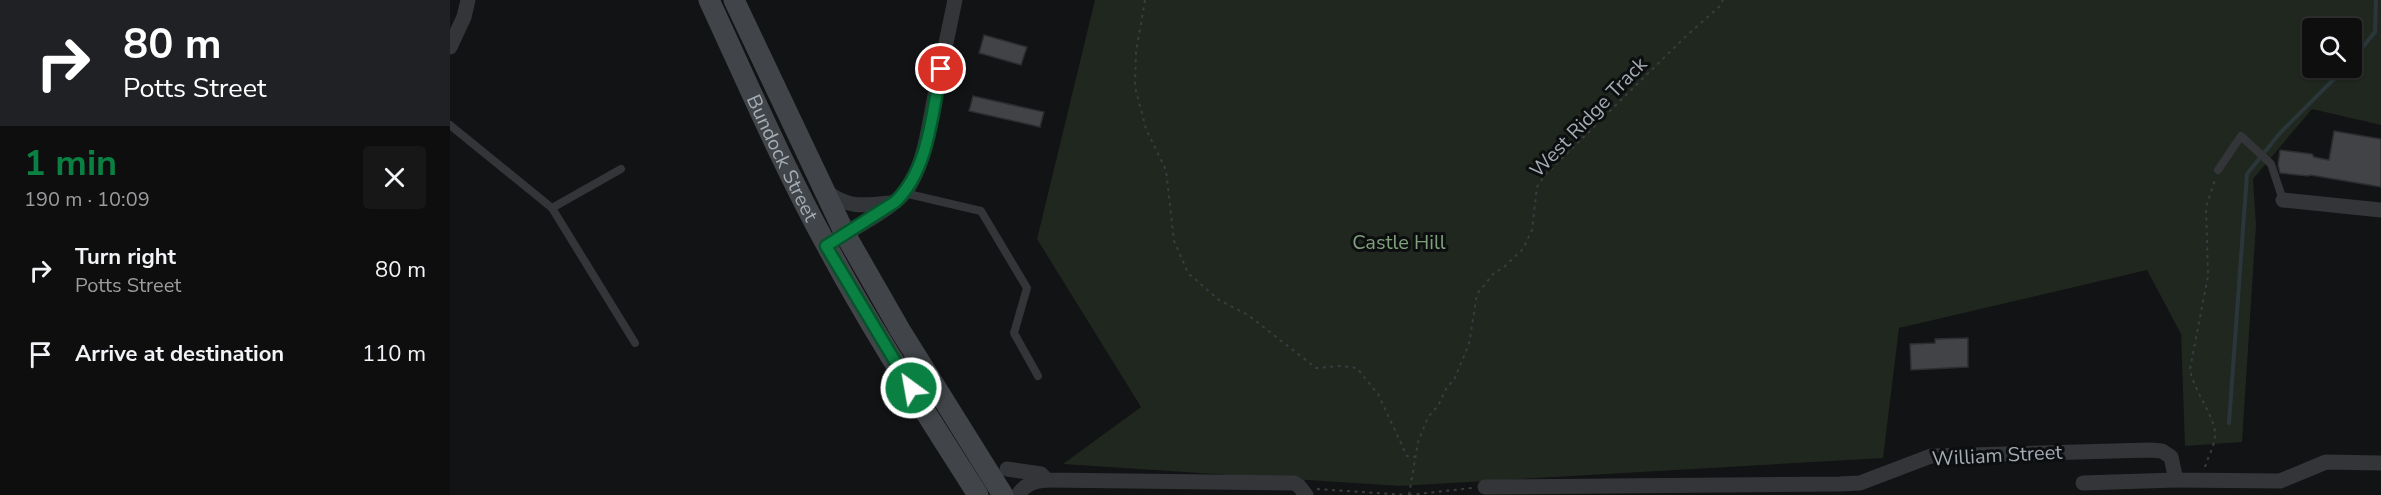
<!DOCTYPE html>
<meta charset="utf-8">
<style>
:root{--surface:#0e0e0f;--page:#171718;--text:#f1f3f6;--muted:#9b9c9e;--line:#2e2e2f;--accent:#0b8043}
body{margin:0;font-family:"Nunito Sans",sans-serif;background:var(--page);color:var(--text);height:100vh;display:flex;flex-direction:column;font-size:22px;white-space:nowrap}
*{box-sizing:border-box;margin:0}
p{font-size:20px;color:var(--muted)}
.icon{flex:none;width:33px;height:33px;fill:none;stroke:currentColor;stroke-width:2;stroke-linecap:round;stroke-linejoin:round}
.map{position:relative;flex:1;overflow:hidden}
.details{display:flex;flex-direction:column;background:var(--surface);width:450px}
.details>*{flex:none}
.top-card{background:#202124;color:#fff;overflow:hidden}
.fabs{position:absolute;left:1852px;top:18px;display:grid;gap:12px}
.fabs a{display:grid;place-items:center;width:60px;height:60px;border-radius:6px;background:var(--surface);box-shadow:0 2px 4px #0004,0 0 0 2px var(--line);font-size:30px}
.pin{position:absolute;display:grid;place-items:center;width:51px;height:51px;color:#fff;margin:-26px;border:3px solid #fff;border-radius:50%;box-shadow:0 2px 6px #0007}
.me{position:absolute;width:66px;margin:-33px;rotate:328deg;stroke-linejoin:round;filter:drop-shadow(0 0 4px #0008)}
.turn{display:flex;align-items:center;gap:21px;height:126px;padding:0 24px;font-size:27px}
.turn .icon{width:78px;height:78px;stroke-width:2.5}
.turn b{display:block;font-size:42px;line-height:51px}
.round{display:grid;place-items:center;flex:none;width:63px;height:63px;border-radius:6px;background:var(--page)}
.overview{display:flex;align-items:center;justify-content:space-between;height:102px;padding:0 24px}
h1{font-size:36px;font-weight:700;line-height:45px;color:var(--accent)}
ul{padding:0;list-style:none}
li{display:flex;align-items:center;gap:18px;height:84px;padding:0 24px}
li div{flex:1}
li b{display:block;font-size:22px}
li em{font-style:normal}
main{display:flex;flex:1;min-height:0}
.map>svg:first-child{display:block}
.green{fill:#1f271f;fill-rule:evenodd}
.lines{fill:none;stroke-linecap:round;stroke-linejoin:round}
.stream{stroke:#2b363a;stroke-width:4}
.building{fill:#414347;stroke:#2c2d30;stroke-width:1.5}
.path{stroke:#393c40;stroke-width:2;stroke-dasharray:3 4.5;stroke-linecap:butt}
.service{stroke:#333539;stroke-width:8}
.minor{stroke:#333539;stroke-width:15}
.secondary{stroke:#414549;stroke-width:21}
.route-casing{stroke:#07532c;stroke-width:15}
.route{stroke:#0b8043;stroke-width:10}
.labels{text-anchor:middle;stroke-width:6;stroke-linejoin:round;paint-order:stroke}
.street-label{font-size:20px;fill:#a4acb4;stroke:#0d0e0f}
.park-label{font-size:20px;fill:#7fa07b;stroke:#0d0e0f}
</style>
<main>
<section class="details">
<div class="top-card">
<div class="turn"><svg class="icon" aria-label="right" viewBox="0 0 24 24"><path d="M7 20v-9h11M14 6l5 5-5 5"/></svg><div><b>80 m</b>Potts Street</div></div>
</div>
<div class="overview"><div><h1>1 min</h1><p>190 m · 10:09</p></div><a class="round"><svg class="icon" aria-label="close" viewBox="0 0 24 24"><path d="M6 6l12 12M18 6L6 18"/></svg></a></div>
<ul>
<li><svg class="icon" aria-label="right" viewBox="0 0 24 24"><path d="M7 20v-9h11M14 6l5 5-5 5"/></svg><div><b>Turn right</b><p>Potts Street</p></div><em>80 m</em></li>
<li><svg class="icon" aria-label="arrive" viewBox="0 0 24 24"><path d="M6 21V4h12l-3 4 3 4H6"/></svg><div><b>Arrive at destination</b></div><em>110 m</em></li>
</ul>
</section>
<div class="map">
<svg width="1931" height="495" viewBox="0 0 1931 495">
<rect width="100%" height="100%" fill="#121314"/>
<path class="green" d="M645,0H1931V125L1862,109L1803,179L1806,225L1792,442L1735,446L1731,334L1697,270L1449,328L1433,458L950,486L613,464L691,407L587,239ZM1863,28H1902V68H1863Z"/>
<g class="lines">
<g class="stream">
<polyline points="1902,60 1925,32 1926,0"/>
<polyline points="1779,423 1797,174 1830,133 1895,68"/>
</g>
</g>
<g class="building">
<polygon points="534,35 577,47 571,65 529,53"/>
<polygon points="523,96 594,112 590,127 519,111"/>
<polygon points="1884,131 1931,139 1931,187 1860,175 1858,176 1830,173 1828,165 1830,150 1862,154 1864,157 1879,160"/>
<polygon points="1518,338 1518,367 1461,370 1460,344 1485,343 1485,339"/>
</g>
<g class="lines">
<g class="path">
<polyline points="695,0 686,52 685,87 696,129 716,170 724,241 738,273 769,300 798,315 866,368 891,366 907,368 928,394 957,456 965,457"/>
<path d="M1755,467C1758,457 1765,445 1765,435C1766,418 1743,390 1740,369L1758,276L1756,207L1765,180"/>
<polyline points="867,489 957,495"/>
<polyline points="959,495 968,442 978,417 988,406 997,387 1004,380 1019,344 1027,294 1044,273 1053,268 1073,249 1082,230 1087,187 1095,175 1235,37 1269,7 1273,0"/>
<polyline points="959,495 1022,488"/>
</g>
<g class="service">
<polyline points="0,125 102,208 185,343"/>
<polyline points="1768,170 1791,136 1821,164 1833,200"/>
<polyline points="454,193 531,211 577,288 564,333 588,376"/>
<polyline points="102,208 171,169"/>
</g>
<g class="minor">
<polyline points="0,47 14,17 18,0"/>
<path d="M375,191C399,208 411,206 440,203"/>
<polyline points="1833,200 1931,210"/>
<path d="M386,239C405,228 443,208 455,192C474,167 478,130 484,100C491,67 498,33 505,0"/>
<polyline points="557,469 591,474 597,480 844,483 849,486 856,495"/>
<polyline points="1633,483 1726,480"/>
<polyline points="1035,487 1390,484 1410,483 1481,456 1700,450 1712,451 1721,457 1726,480 1830,481 1876,462 1931,463"/>
<path d="M568,495C575,484 584,481 597,480"/>
</g>
<g class="secondary">
<path id="s1" d="M259,0C297,82 333,166 377,246C423,332 476,413 528,495"/>
<polyline points="284,0 395,234 450,330 553,495"/>
</g>
</g>
<g class="lines">
<defs>
<path id="route" d="M461,388L376,246L445,202C479,170 482,112 491,69"/>
</defs>
<use href="#route" class="route-casing"/>
<use href="#route" class="route"/>
</g>
<g class="labels">
<g class="street-label">
<text transform="translate(1138 117) rotate(-46)" y="7">West Ridge Track</text>
<text dy="7" stroke="none"><textPath href="#s1" startOffset="174">Bundock Street</textPath></text>
<text transform="translate(1547 455) rotate(-3)" y="7">William Street</text>
</g>
<g class="park-label">
<text x="949" y="249">Castle Hill</text>
</g>
</g>
</svg>
<div class="fabs">
<a><svg class="icon" aria-label="search" viewBox="0 0 24 24"><circle cx="10" cy="10" r="6"/><path d="M15 15l6 6"/></svg></a>
</div>
<div class="pin" style="left:491px;top:69px;background:#d93025"><svg class="icon" aria-label="arrive" viewBox="0 0 24 24"><path d="M6 21V4h12l-3 4 3 4H6"/></svg></div>
<svg class="me" style="left:461px;top:388px" viewBox="-20 -20 40 40"><circle r="17" fill="#0b8043" stroke="#fff" stroke-width="3"/><path d="M0-11L8 9 0 5-8 9z" fill="#fff"/></svg>
</div>
</main>
